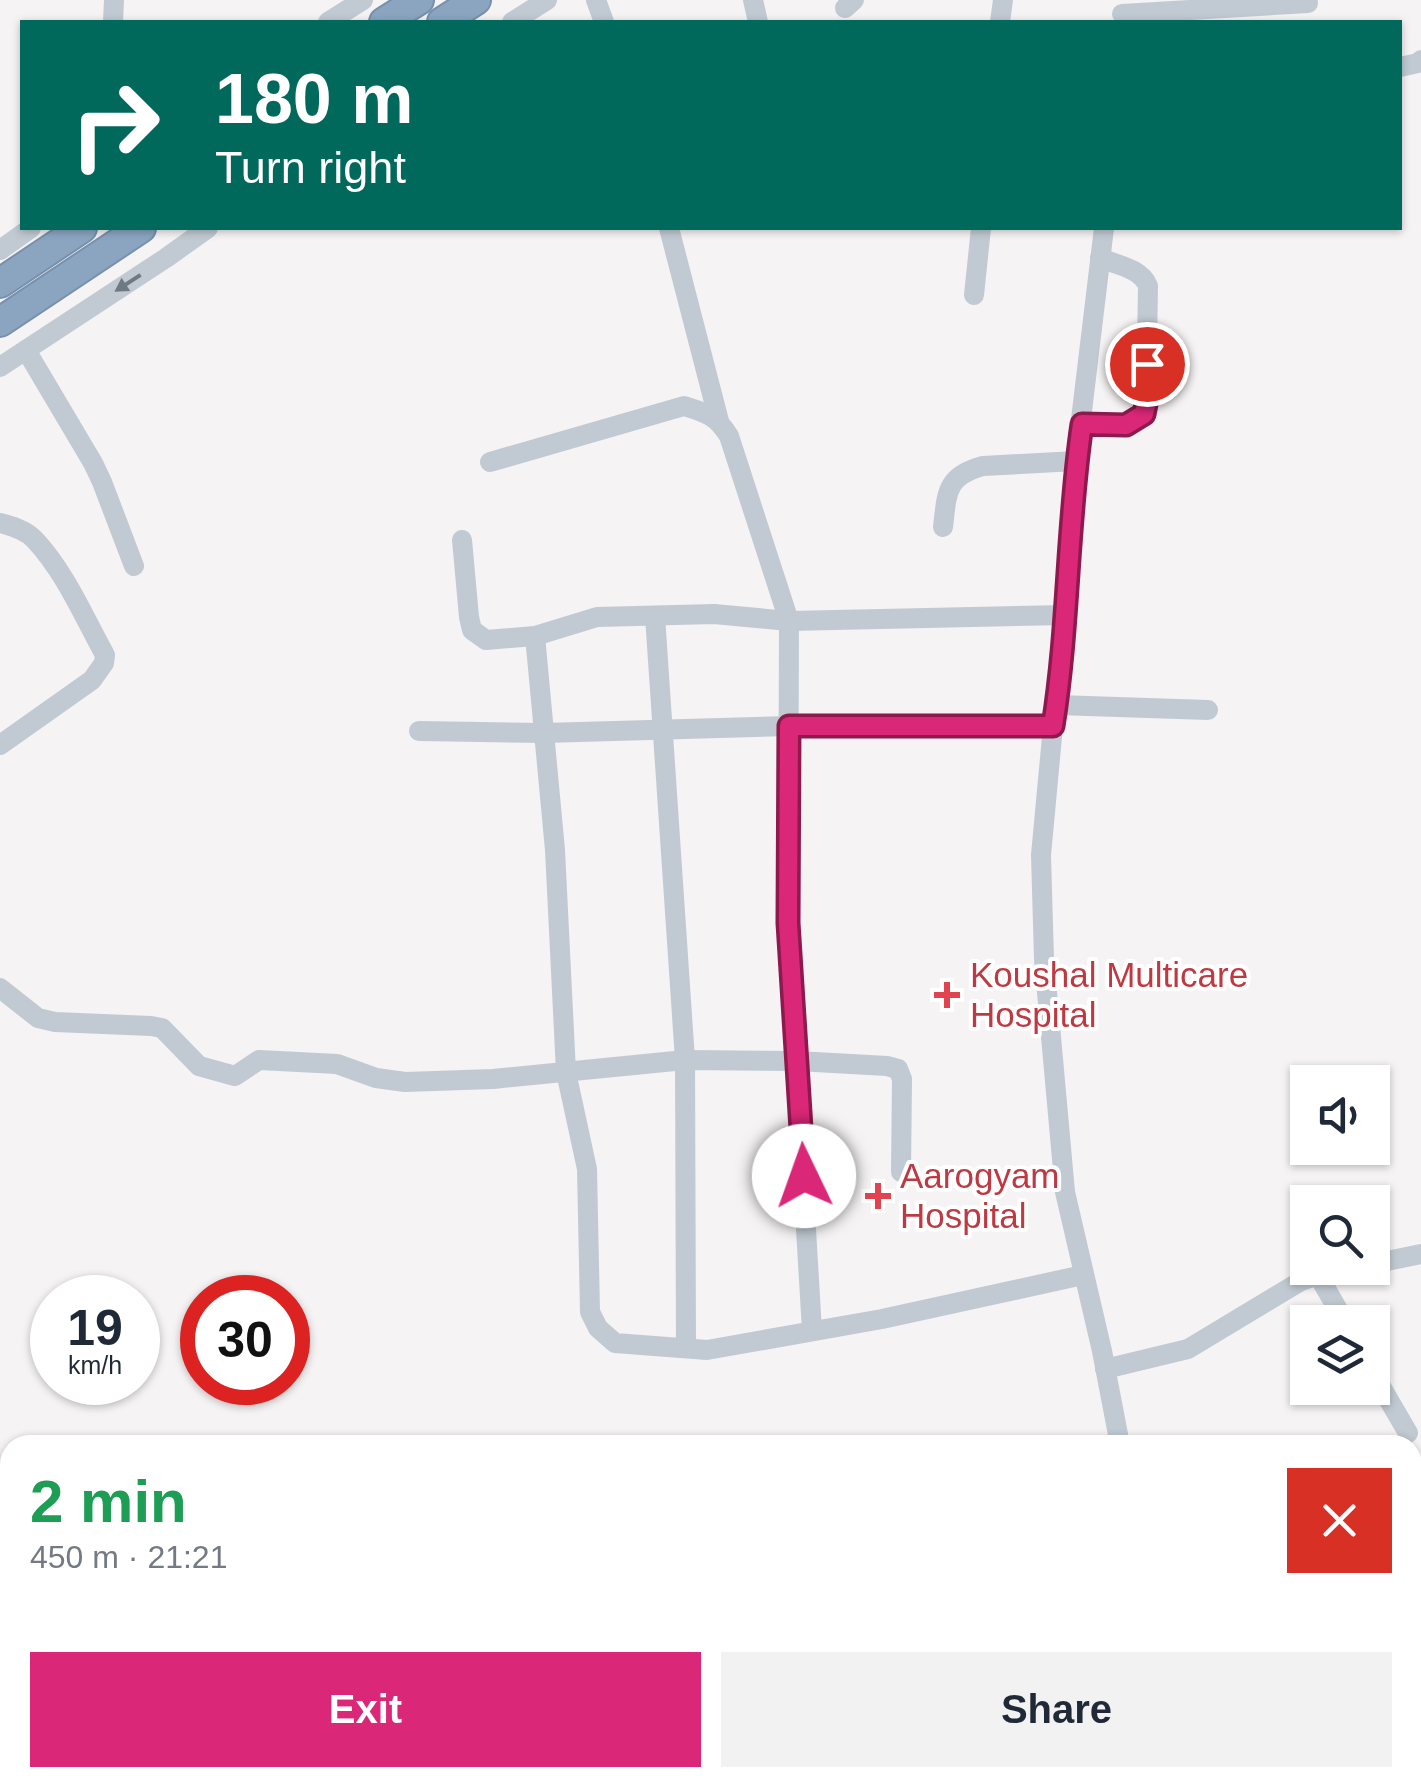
<!DOCTYPE html>
<meta charset="utf-8">
<style>
:root{--surface:#fff;--page:#f2f2f3;--text:#1f2937;--muted:#747a83;--accent:#db2777}
body{margin:0;font-family:Arial,sans-serif;background:var(--page);color:var(--text);height:100vh;display:flex;flex-direction:column;font-size:38px;white-space:nowrap}
*{box-sizing:border-box;margin:0}
p{font-size:32px;color:var(--muted)}
.icon{flex:none;width:55px;height:55px;fill:none;stroke:currentColor;stroke-width:2;stroke-linecap:round;stroke-linejoin:round}
.map{position:relative;flex:1;overflow:hidden}
.drawer{position:absolute;left:0px;top:1435px;width:1422px;height:352px;display:flex;flex-direction:column;background:var(--surface);border-radius:30px 30px 0 0;box-shadow:0 2px 8px #0004}
.drawer>*{flex:none}
.guide{position:absolute;left:20px;top:20px;width:1382px;height:210px;border-radius:0px;box-shadow:0 2px 8px #0004;background:#00695c;color:#fff;overflow:hidden}
.buttons{position:absolute;left:1290px;top:1065px;display:grid;gap:20px}
.buttons a{display:grid;place-items:center;width:100px;height:100px;border-radius:0px;background:var(--surface);box-shadow:0 2px 8px #0004;font-size:50px}
.speed{position:absolute;left:30px;top:1275px;display:flex;gap:20px;font-size:50px;font-weight:700;text-align:center}
.speed>*{display:grid;place-content:center;width:130px;height:130px;border-radius:50%;background:var(--surface);box-shadow:0 2px 8px #0004;line-height:1}
.speed small{font-size:25px;font-weight:400}
.speed .limit{border:15px solid #d22;background:#fff;color:#111}
.pin{position:absolute;display:grid;place-items:center;width:85px;height:85px;color:#fff;margin:-42px;border:5px solid #fff;border-radius:50%;box-shadow:0 2px 10px #0007}
.me{position:absolute;width:110px;margin:-55px;rotate:357deg;stroke-linejoin:round;filter:drop-shadow(0 0 8px #0008)}
.turn{display:flex;align-items:center;gap:35px;height:210px;padding:0 30px;font-size:45px}
.turn .icon{width:130px;height:130px;stroke-width:2.5}
.turn b{display:block;font-size:70px;line-height:85px}
.round{display:grid;place-items:center;flex:none;width:105px;height:105px;border-radius:0px;background:var(--page)}
.head{display:flex;align-items:center;justify-content:space-between;height:170px;padding:0 30px}
h1{font-size:60px;font-weight:800;line-height:75px;color:#1e9e55}
.button{display:flex;gap:20px;margin-top:auto;padding:20px 30px}
.button a{flex:1;height:115px;border-radius:0px;background:var(--accent);color:#fff;font-size:40px;font-weight:800;line-height:115px;text-align:center}
.button a+a{background:var(--page);color:var(--text)}
.map>svg:first-child{display:block}
.lines{fill:none;stroke-linecap:round;stroke-linejoin:round}
.highway-casing{stroke:#7690ad;stroke-width:32}
.minor{stroke:#c1cad2;stroke-width:20}
.highway{stroke:#8ba5c1;stroke-width:28}
.oneway{fill:#6e7983}
.route-casing{stroke:#8e194d;stroke-width:25}
.route{stroke:#db2777;stroke-width:18}
.health-dot{fill:#e0444e;stroke:#fff;stroke-width:4}
.labels{text-anchor:middle;stroke-width:8;stroke-linejoin:round;paint-order:stroke}
.health-label{font-size:35px;fill:#be3a42;stroke:#fff;text-anchor:start}
</style>
<div class="map">
<svg width="1421" height="1786" viewBox="0 0 1421 1786">
<rect width="100%" height="100%" fill="#f5f3f3"/>
<g class="lines">
<defs>
<g id="highway">
<polyline points="384,22 419,0"/>
<polyline points="442,22 476,0"/>
<polyline points="0,283 82,228"/>
<polyline points="0,322 141,228"/>
</g>
</defs>
<use href="#highway" class="highway-casing"/>
<g class="minor">
<polyline points="596,0 604,22"/>
<polyline points="753,0 758,22"/>
<polyline points="845,8 854,0"/>
<polyline points="1122,14 1308,3"/>
<polyline points="113,22 114,0"/>
<polyline points="328,22 363,0"/>
<polyline points="512,22 547,0"/>
<polyline points="1000,22 1003,0"/>
<polyline points="1400,67 1418,63 1421,60"/>
<polyline points="669,228 719,421"/>
<polyline points="1104,228 1076,461 1061,674 1053,726 1041,855 1044,959 1065,1192 1102,1351 1120,1445"/>
<polyline points="0,250 31,228"/>
<polyline points="974,295 981,228"/>
<polyline points="26,350 93,463 102,482 134,566"/>
<polyline points="0,367 166,258 208,228"/>
<path d="M1082,424L1126,425L1143,414L1146,404L1148,286C1141,268 1116,265 1100,258"/>
<path d="M490,462L684,406C706,413 716,415 729,436L789,621L788,923L812,1331"/>
<path d="M0,523C12,526 26,530 35,540C65,572 84,617 105,655L104,663L92,680L0,745"/>
<path d="M943,527C947,494 945,476 983,466L1076,461"/>
<polyline points="462,540 469,617 472,630 486,640 535,636 597,617 714,614 789,621 1065,615"/>
<polyline points="655,616 685,1060 686,1348"/>
<polyline points="535,636 555,850 566,1072 587,1169 590,1312 598,1328 615,1343 707,1350 882,1319 1083,1275"/>
<polyline points="1057,705 1208,710"/>
<polyline points="419,731 544,733 789,726 1053,726"/>
<polyline points="0,988 38,1018 55,1022 151,1026 162,1028 199,1066 235,1076 259,1060 337,1064 376,1078 405,1082 493,1079 685,1060 797,1061 887,1066 898,1069 902,1079 901,1172"/>
<polyline points="1372,1264 1421,1254"/>
<polyline points="1318,1275 1345,1322"/>
<polyline points="1105,1369 1188,1349 1301,1281 1318,1275 1356,1268"/>
<polyline points="1372,1371 1408,1433"/>
<polyline points="0,1709 10,1725"/>
<polyline points="43,1778 48,1786"/>
<polyline points="1171,1778 1172,1786"/>
</g>
<use href="#highway" class="highway"/>
</g>
<defs><path id="oneway-solid" d="M-6-.8H1V-3.2L6.5 0L1 3.2V.8H-6Z" transform="scale(2.5)"/></defs>
<use class="oneway" href="#oneway-solid" transform="translate(128 283) rotate(147)"/>
<g class="lines">
<defs>
<path id="route" d="M804,1176L788,923L789,726H1053C1069,626 1067,524 1082,424L1126,425L1144,414L1146,404L1147,364"/>
</defs>
<use href="#route" class="route-casing"/>
<use href="#route" class="route"/>
</g>
<g class="health-dot">
<path d="M942 980h10v10h10v10h-10v10h-10v-10h-10v-10h10z"/>
<path d="M873 1181h10v10h10v10h-10v10h-10v-10h-10v-10h10z"/>
</g>
<g class="labels">
<g class="health-label">
<text x="970" y="987">Koushal Multicare<tspan x="970" dy="40">Hospital</tspan></text>
<text x="900" y="1188">Aarogyam<tspan x="900" dy="40">Hospital</tspan></text>
</g>
</g>
</svg>
<div class="buttons">
<a><svg class="icon" aria-label="sound" viewBox="0 0 24 24"><path d="M4 9h4l5-4v14l-5-4H4zM17 9q2 3 0 6"/></svg></a>
<a><svg class="icon" aria-label="search" viewBox="0 0 24 24"><circle cx="10" cy="10" r="6"/><path d="M15 15l6 6"/></svg></a>
<a><svg class="icon" aria-label="layers" viewBox="0 0 24 24"><path d="M12 4l9 5-9 5-9-5zM3 14l9 5 9-5"/></svg></a>
</div>
<div class="speed"><div>19<small>km/h</small></div><div class="limit">30</div></div>
<div class="pin" style="left:1147px;top:364px;background:#d93025"><svg class="icon" aria-label="arrive" viewBox="0 0 24 24"><path d="M6 21V4h12l-3 4 3 4H6"/></svg></div>
<svg class="me" style="left:804px;top:1176px" viewBox="-20 -20 40 40"><circle r="19" fill="#fff"/><path d="M0-13L10 11 0 6-10 11z" fill="#db2777"/></svg>
<div class="guide">
<div class="turn"><svg class="icon" aria-label="right" viewBox="0 0 24 24"><path d="M7 20v-9h11M14 6l5 5-5 5"/></svg><div><b>180 m</b>Turn right</div></div>
</div>
<section class="drawer">
<div class="head"><div><h1>2 min</h1><p>450 m · 21:21</p></div><a class="round" style="background:#d93025;color:#fff"><svg class="icon" aria-label="close" viewBox="0 0 24 24"><path d="M6 6l12 12M18 6L6 18"/></svg></a></div>
<div class="button"><a>Exit</a><a>Share</a></div>
</section>
</div>
